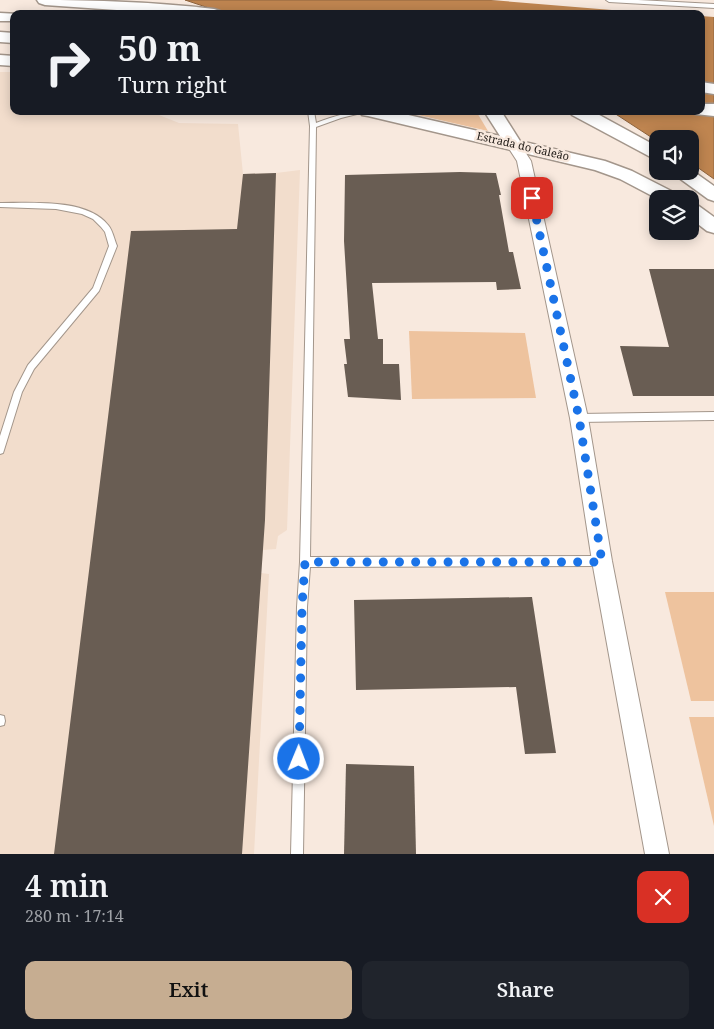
<!DOCTYPE html>
<meta charset="utf-8">
<style>
:root{--surface:#171b24;--page:#20242c;--text:#f1f3f6;--muted:#9ea1a6;--accent:#c6ad91}
body{margin:0;font-family:"Noto Serif",serif;background:var(--page);color:var(--text);height:100vh;display:flex;flex-direction:column;font-size:19px;white-space:nowrap}
*{box-sizing:border-box;margin:0}
p{font-size:16px;color:var(--muted)}
.icon{flex:none;width:28px;height:28px;fill:none;stroke:currentColor;stroke-width:2;stroke-linecap:round;stroke-linejoin:round}
.map{position:relative;height:854px;overflow:hidden}
.drawer{display:flex;flex-direction:column;background:var(--surface);flex:1}
.drawer>*{flex:none}
.hud{position:absolute;left:10px;top:10px;width:695px;height:105px;border-radius:10px;box-shadow:0 2px 12px #0003;background:#171b24;color:var(--text);overflow:hidden}
.tools{position:absolute;left:649px;top:130px;display:grid;gap:10px}
.tools a{display:grid;place-items:center;width:50px;height:50px;border-radius:10px;background:var(--surface);box-shadow:0 2px 12px #0003;font-size:25px}
.pin{position:absolute;display:grid;place-items:center;width:42px;height:42px;color:#fff;margin:-21px;border-radius:10px;box-shadow:0 2px 8px #0006}
.me{position:absolute;width:55px;margin:-28px;rotate:1deg;stroke-linejoin:round;filter:drop-shadow(0 0 4px #0008)}
.turn{display:flex;align-items:center;gap:18px;height:105px;padding:0 25px;font-size:22px}
.turn .icon{width:65px;height:65px;stroke-width:2.5}
.turn b{display:block;font-size:35px;line-height:42px}
.round{display:grid;place-items:center;flex:none;width:52px;height:52px;border-radius:10px;background:var(--page)}
.overview{display:flex;align-items:center;justify-content:space-between;height:85px;padding:0 25px}
h1{font-size:30px;font-weight:600;line-height:38px}
.cta{display:flex;gap:10px;margin-top:auto;padding:10px 25px}
.cta a{flex:1;height:58px;border-radius:10px;background:var(--accent);color:#111;font-size:20px;font-weight:600;line-height:58px;text-align:center}
.cta a+a{background:var(--page);color:var(--text)}
.map>svg:first-child{display:block}
.built{fill:#f2ddcc}
.green{fill:#eec39e}
.water{fill:#bf8550;stroke:#8e643e}
.pier{fill:#f8e9de}
.building{fill:#695d53}
.lines{fill:none;stroke-linecap:round;stroke-linejoin:round}
.service-casing{stroke:#a3968b;stroke-width:2}
.minor-casing{stroke:#a3968b;stroke-width:2}
.tertiary-casing{stroke:#a3968b;stroke-width:3}
.secondary-casing{stroke:#a3968b;stroke-width:3}
.service{fill:#fff;fill-rule:evenodd}
.minor{fill:#fff;fill-rule:evenodd}
.tertiary{fill:#fff;fill-rule:evenodd}
.secondary{fill:#fff;fill-rule:evenodd}
.route{stroke:#1a73e8;stroke-width:9;stroke-dasharray:0 16.2}
.labels{text-anchor:middle;stroke-width:5;stroke-linejoin:round;paint-order:stroke}
.far-street-label{font-size:11px;fill:#1d1814;stroke:#f8e9de}
</style>
<div class="map">
<svg width="714" height="854" viewBox="0 0 714 854">
<rect width="100%" height="100%" fill="#f8e9de"/>
<polygon class="built" points="0,72 14,72 14,111 149,111 179,123 238,124 243,174 276,173 300,170 287,530 278,536 276,549 263,550 261,573 269,574 254,854 0,854"/>
<g class="green">
<polygon points="401,111 476,111 488,131"/>
<polygon points="409,331 525,333 536,398 412,399"/>
<polygon points="665,592 714,592 714,701 691,701"/>
<polygon points="689,717 714,717 714,826"/>
</g>
<polygon class="water" points="185,0 714,0 714,179 690,162 690,139 658,139 657,141 611,111 701,111 701,14 237,14 209,8"/>
<polygon class="pier" points="491,0 714,0 714,17 701,16 701,14 624,11"/>
<g class="building">
<polygon points="460,172 496,173 501,195 499,195 509,252 513,252 521,289 497,290 496,282 372,283 378,339 383,339 383,364 399,364 401,400 348,397 344,364 347,364 344,339 350,339 344,241 345,175"/>
<polygon points="276,173 265,520 242,854 54,854 131,231 237,229 243,174"/>
<polygon points="649,269 714,269 714,396 633,396 620,346 669,347"/>
<polygon points="532,597 556,753 525,754 516,687 356,690 354,600"/>
<polygon points="346,764 414,766 416,854 344,854"/>
</g>
<g class="lines">
<defs>
<g id="service">
<polygon points="606,0 638,0 714,4 714,8 609,2"/>
<path d="M308,111H314L316,123C334,116 350,111 369,111L341,118L316,127L310,557L602,556L605,558L607,561L605,564L602,566L310,567L307,607L303,854H291L297,607L300,562L310,126Z"/>
<path d="M0,203C30,203 87,198 108,225C113,231 114,239 117,246L99,291L34,369L22,392L4,450L3,453L0,454V436L14,392L28,365L93,288L109,246L105,232L101,227L93,219L82,214L56,209L0,207Z"/>
<polygon points="714,412 714,420 579,422 576,421 575,418 576,415 579,414"/>
<polygon points="0,715 4,716 5,721 4,725 0,726"/>
</g>
<polygon id="minor" points="513,140 518,141 531,161 588,418 612,561 669,854 645,854 592,561 570,418 517,161 506,144"/>
<g id="tertiary">
<polygon points="0,13 19,14 14,14 14,21 0,21"/>
<polygon points="0,55 14,56 14,66 0,65"/>
<polygon points="360,111 391,111 500,136 484,111 501,111 520,141 605,161 632,171 679,195 682,199 658,199 620,179 595,170 368,116 362,115"/>
<polygon points="570,111 592,111 658,147 658,161 572,115"/>
<polygon points="690,169 714,186 714,201 708,199 675,175 672,171 690,171"/>
<polygon points="690,203 696,204 714,217 714,233 707,231 690,218"/>
</g>
<g id="secondary">
<path d="M37,0C97,0 155,2 214,9L220,11L222,14H174L45,5L39,3Z"/>
<polygon points="0,32 14,33 14,43 0,42"/>
<polygon points="701,82 714,84 714,94 701,92"/>
<polygon points="701,104 714,104 714,116 695,114 693,111 701,111"/>
</g>
</defs>
<use href="#service" class="service-casing"/>
<use href="#minor" class="minor-casing"/>
<use href="#tertiary" class="tertiary-casing"/>
<use href="#secondary" class="secondary-casing"/>
<use href="#service" class="service"/>
<use href="#minor" class="minor"/>
<use href="#tertiary" class="tertiary"/>
<use href="#secondary" class="secondary"/>
</g>
<g class="lines">
<polyline class="route" points="299,759 302,607 305,562 602,562 579,418 532,198"/>
</g>
<g class="labels">
<g class="far-street-label">
<text transform="translate(523 146) rotate(13)" y="4">Estrada do Galeão</text>
</g>
</g>
</svg>
<div class="tools">
<a><svg class="icon" aria-label="sound" viewBox="0 0 24 24"><path d="M4 9h4l5-4v14l-5-4H4zM17 9q2 3 0 6"/></svg></a>
<a><svg class="icon" aria-label="layers" viewBox="0 0 24 24"><path d="M12 4l9 5-9 5-9-5zM3 14l9 5 9-5"/></svg></a>
</div>
<div class="pin" style="left:532px;top:198px;background:#d93025"><svg class="icon" aria-label="arrive" viewBox="0 0 24 24"><path d="M6 21V4h12l-3 4 3 4H6"/></svg></div>
<svg class="me" style="left:299px;top:759px" viewBox="-20 -20 40 40"><circle r="17" fill="#1a73e8" stroke="#fff" stroke-width="3"/><path d="M0-11L8 9 0 5-8 9z" fill="#fff"/></svg>
<div class="hud">
<div class="turn"><svg class="icon" aria-label="right" viewBox="0 0 24 24"><path d="M7 20v-9h11M14 6l5 5-5 5"/></svg><div><b>50 m</b>Turn right</div></div>
</div>
</div>
<section class="drawer">
<div class="overview"><div><h1>4 min</h1><p>280 m · 17:14</p></div><a class="round" style="background:#d93025;color:#fff"><svg class="icon" aria-label="close" viewBox="0 0 24 24"><path d="M6 6l12 12M18 6L6 18"/></svg></a></div>
<div class="cta"><a>Exit</a><a>Share</a></div>
</section>
